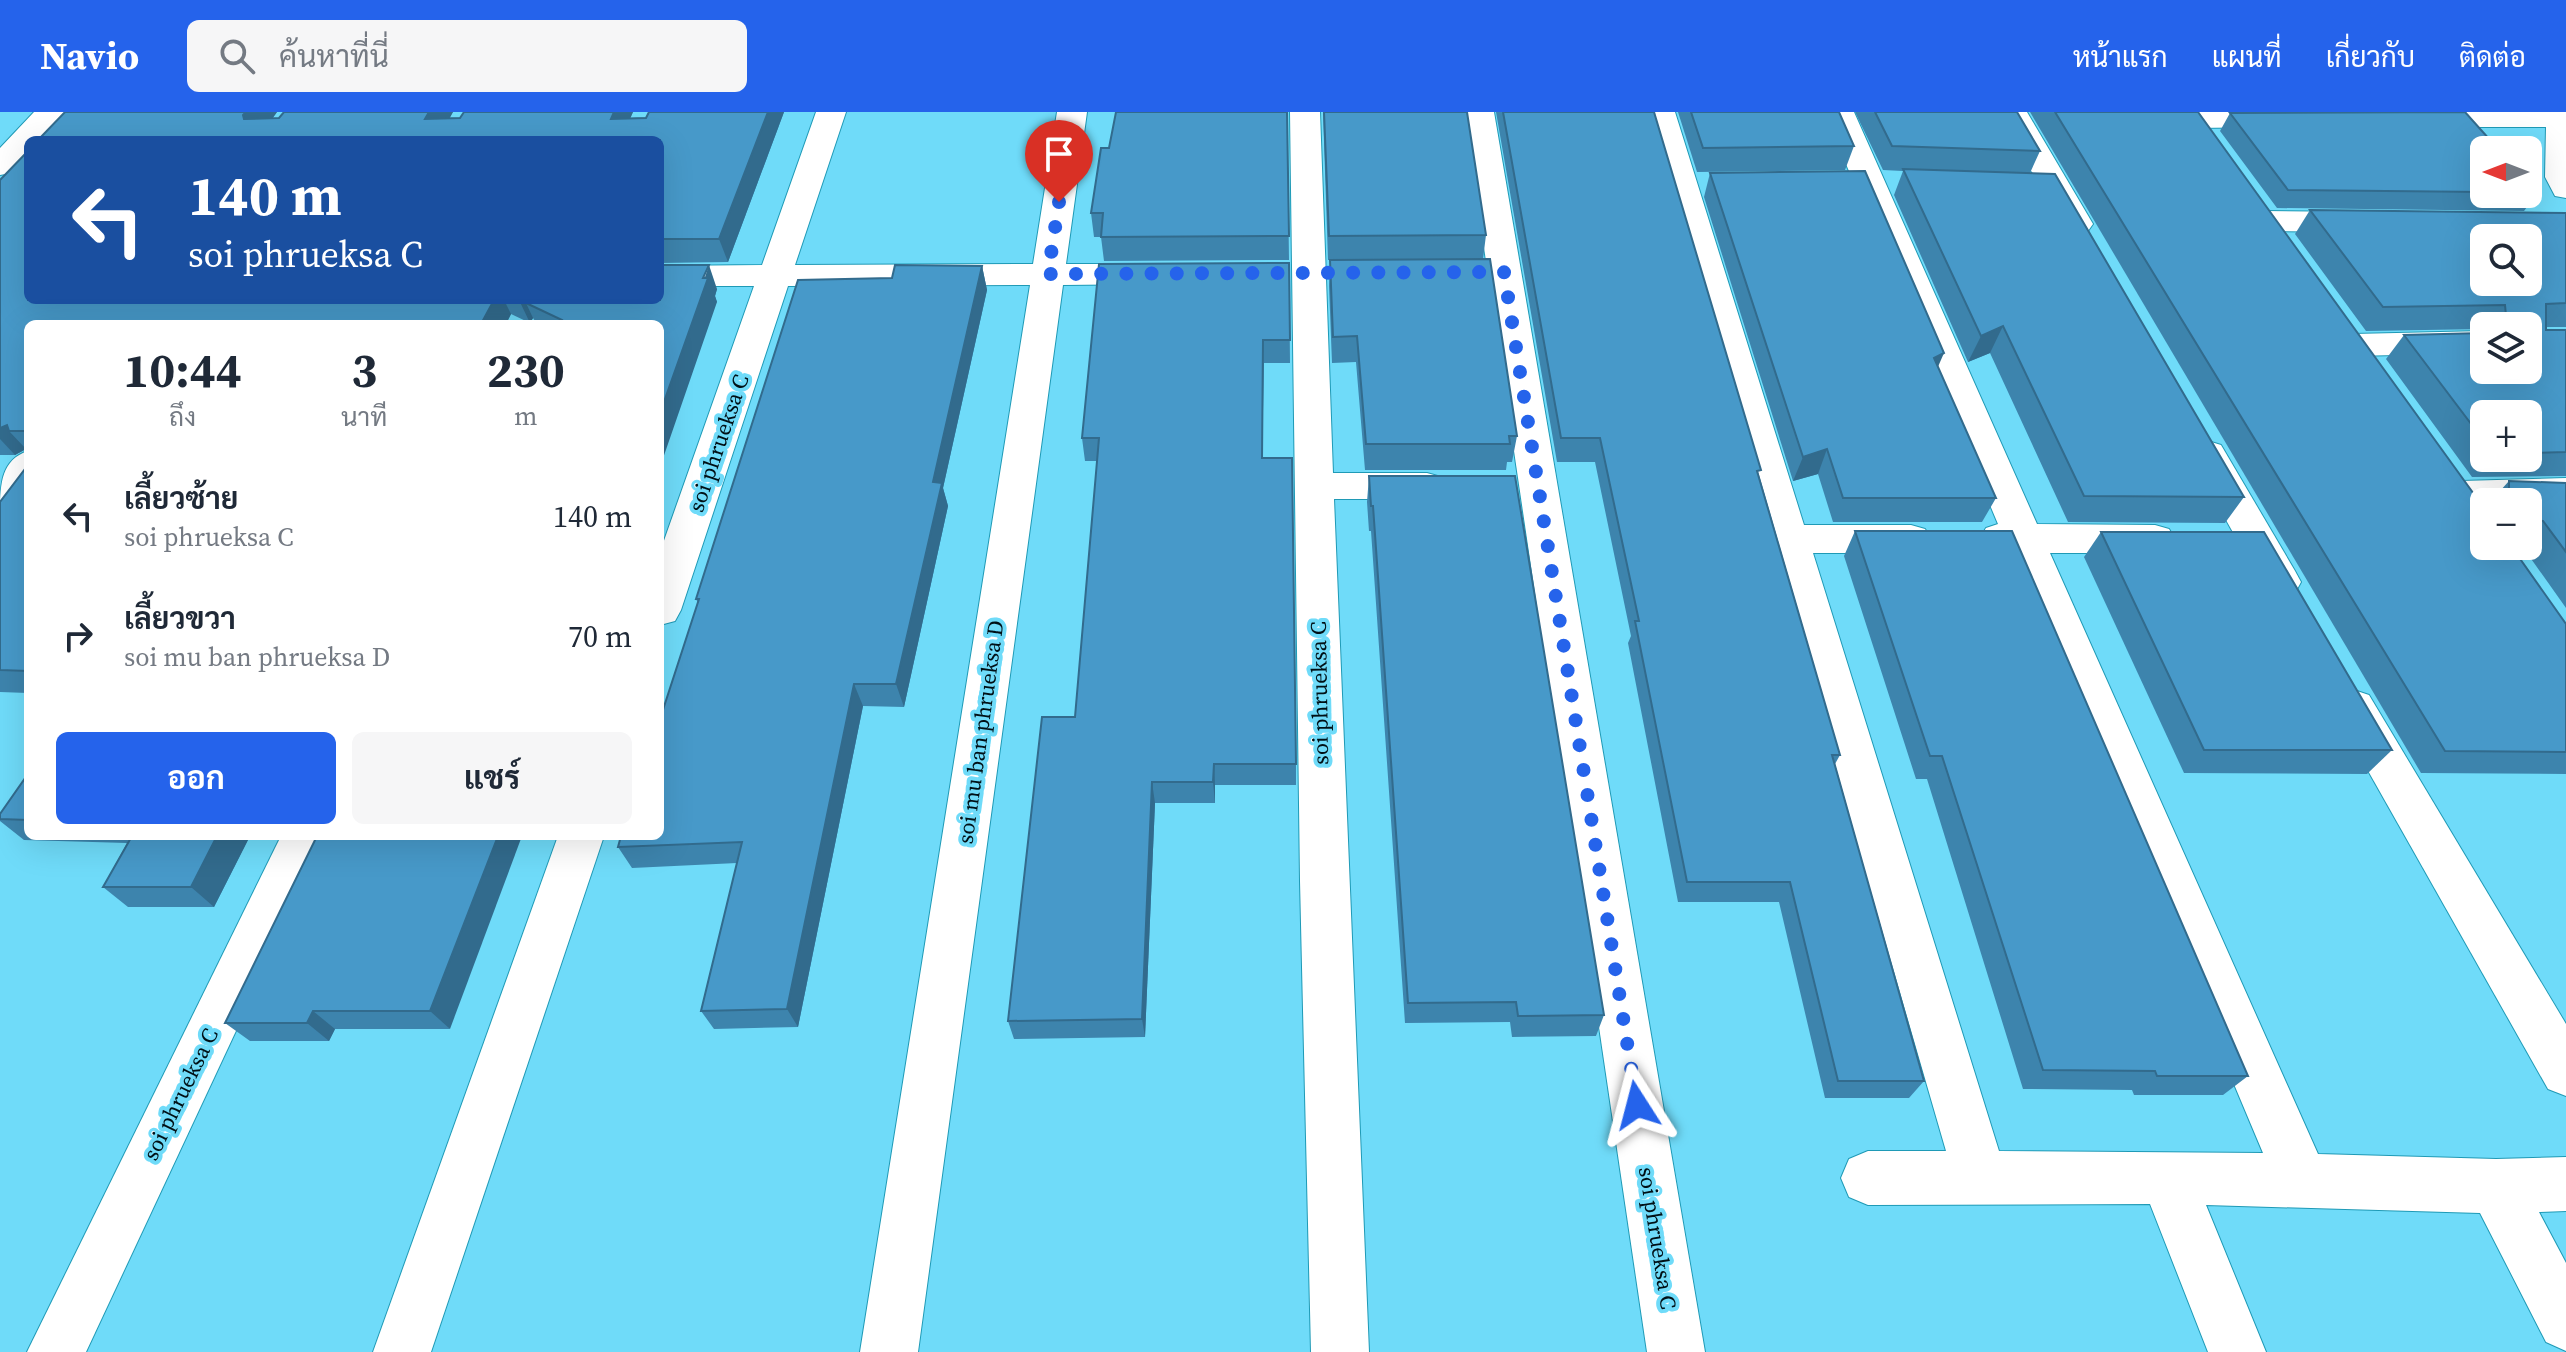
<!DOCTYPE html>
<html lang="th">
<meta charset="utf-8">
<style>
:root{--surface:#fff;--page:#f6f6f7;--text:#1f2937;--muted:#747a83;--accent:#2563eb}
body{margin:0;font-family:"Source Serif 4",Sarabun,serif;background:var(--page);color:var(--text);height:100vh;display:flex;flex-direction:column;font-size:30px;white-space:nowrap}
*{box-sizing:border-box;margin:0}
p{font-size:26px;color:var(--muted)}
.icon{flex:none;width:44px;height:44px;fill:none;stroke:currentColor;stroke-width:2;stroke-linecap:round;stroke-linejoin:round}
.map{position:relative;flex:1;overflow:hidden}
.side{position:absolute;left:24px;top:208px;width:640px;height:520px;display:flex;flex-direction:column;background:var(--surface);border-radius:12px;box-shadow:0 8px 32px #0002}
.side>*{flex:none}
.top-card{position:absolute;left:24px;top:24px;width:640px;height:168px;border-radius:12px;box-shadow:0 8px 32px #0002;background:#1a4fa0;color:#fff;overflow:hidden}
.needle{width:52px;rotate:270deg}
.controls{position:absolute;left:2470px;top:24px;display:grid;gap:16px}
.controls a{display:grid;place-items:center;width:72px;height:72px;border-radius:12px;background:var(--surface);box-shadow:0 8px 32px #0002;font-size:40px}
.pin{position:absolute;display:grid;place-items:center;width:68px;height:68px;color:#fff;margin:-82px -34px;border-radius:50% 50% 50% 0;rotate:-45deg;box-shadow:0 0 8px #0007}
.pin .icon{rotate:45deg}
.me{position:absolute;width:88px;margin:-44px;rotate:351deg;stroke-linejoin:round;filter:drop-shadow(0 0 6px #0008)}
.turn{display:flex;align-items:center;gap:28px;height:168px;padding:0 32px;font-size:36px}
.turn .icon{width:104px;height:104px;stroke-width:2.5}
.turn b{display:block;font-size:56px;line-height:68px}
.eta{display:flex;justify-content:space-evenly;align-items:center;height:136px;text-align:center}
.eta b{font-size:48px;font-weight:700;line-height:56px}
.primary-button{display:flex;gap:16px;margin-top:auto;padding:16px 32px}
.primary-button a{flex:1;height:92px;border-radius:12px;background:var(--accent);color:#fff;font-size:32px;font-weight:700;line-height:92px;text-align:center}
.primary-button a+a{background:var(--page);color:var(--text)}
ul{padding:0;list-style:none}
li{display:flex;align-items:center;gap:24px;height:120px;padding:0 32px}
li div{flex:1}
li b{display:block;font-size:30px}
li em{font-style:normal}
header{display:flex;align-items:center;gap:48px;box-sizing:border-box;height:112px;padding:0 40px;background:var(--accent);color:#fff}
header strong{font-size:38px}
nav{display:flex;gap:44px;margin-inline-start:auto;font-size:28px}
.search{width:560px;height:72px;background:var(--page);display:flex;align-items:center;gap:20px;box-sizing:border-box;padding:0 28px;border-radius:12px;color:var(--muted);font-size:30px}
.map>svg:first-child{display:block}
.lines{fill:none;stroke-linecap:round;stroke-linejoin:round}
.minor-casing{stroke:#1f9ab6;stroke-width:2}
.minor{fill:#fff;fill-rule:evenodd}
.wall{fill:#3d84ad;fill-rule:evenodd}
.shaded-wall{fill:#326b8d}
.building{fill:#4799c9;stroke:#326b8d;stroke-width:2;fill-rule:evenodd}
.route{stroke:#2563eb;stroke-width:14;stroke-dasharray:0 25.2}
.labels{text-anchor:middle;stroke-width:8;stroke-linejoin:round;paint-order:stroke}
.street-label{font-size:22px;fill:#001016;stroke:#6fdbf9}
</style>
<header>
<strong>Navio</strong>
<div class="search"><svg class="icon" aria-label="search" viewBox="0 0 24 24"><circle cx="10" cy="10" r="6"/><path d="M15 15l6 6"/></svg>ค้นหาที่นี่</div>
<nav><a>หน้าแรก</a><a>แผนที่</a><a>เกี่ยวกับ</a><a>ติดต่อ</a></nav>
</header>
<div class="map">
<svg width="2566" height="1240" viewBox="0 0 2566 1240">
<rect width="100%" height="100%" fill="#6fdbf9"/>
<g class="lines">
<defs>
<g id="minor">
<polygon points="34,0 65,0 41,28 28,28 28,42 11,61 0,63 0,36"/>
<polygon points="816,0 846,0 795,153 1033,152 1057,0 1087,0 1066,152 1158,152 1170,155 1175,162 1170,169 1158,172 1063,173 918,1240 860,1240 1030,173 788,174 681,498 675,509 660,513 660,440 754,174 660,174 660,154 762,153"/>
<polygon points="1290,0 1320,0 1333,361 1427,361 1441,365 1446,374 1441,383 1427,387 1334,387 1369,1240 1311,1240 1300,769"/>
<polygon points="1464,0 1494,0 1705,1240 1647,1240"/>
<polygon points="1645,0 1675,0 1804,413 1911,413 1925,417 1931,427 1925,437 1911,441 1813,441 1999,1039 2263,1041 2010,440 1986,436 1980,426 1986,416 1998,412 1824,0 1854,0 2037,412 2155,413 2169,417 2175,427 2169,437 2155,441 2050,441 2318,1042 2496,1047 2566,1045 2566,1099 2539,1100 2566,1151 2566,1239 2546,1230 2480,1101 2206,1093 2266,1240 2208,1240 2150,1092 1868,1093 1849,1085 1841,1066 1849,1047 1868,1039 1946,1039"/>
<polygon points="1997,0 2027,0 2093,112 2088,119 2077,122 2066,119"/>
<polygon points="2184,0 2296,0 2300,6 2296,12 2285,15 2192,16 2181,13 2177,7"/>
<polygon points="2399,0 2566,0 2566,86 2555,84 2545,65 2546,15 2410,15 2399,12 2395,6"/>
<polygon points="2263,99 2361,100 2372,103 2377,110 2372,117 2361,120 2263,119 2252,116 2247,109 2252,102"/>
<polygon points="2484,219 2484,241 2353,244 2341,241 2335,233 2341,225 2353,222"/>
<polygon points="2208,329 2221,333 2295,459 2301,470 2295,481 2281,485 2267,481 2189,342 2195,333"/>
<path d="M28,339C28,367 31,393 0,403C0,375 0,348 28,339Z"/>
<polygon points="2566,366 2566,392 2484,390 2484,395 2461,395 2447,392 2442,382 2447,372 2461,369"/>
<polygon points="2354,578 2369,583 2566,912 2566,984 2548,977 2332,595 2339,583"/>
<polygon points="281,724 327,724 86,1240 27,1240"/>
<polygon points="558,724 604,724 431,1240 373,1240"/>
</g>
</defs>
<use href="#minor" class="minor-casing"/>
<use href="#minor" class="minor"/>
</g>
<g class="wall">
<polygon points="65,0 277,0 272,7 279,6 284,0 453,0 449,6 633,0 630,6 784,0 728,150 660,151 660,28"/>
<polygon points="1287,0 1289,148 1104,149 1101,125 1094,125 1091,101 1109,36"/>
<polygon points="1323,0 1467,0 1486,123 1483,147 1517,324 1512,350 1507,350 1506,358 1365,358 1356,250 1332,251 1329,174 1330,148 1328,148"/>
<polygon points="1496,0 1654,0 1840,643 1835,652 1924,969 1909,986 1825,986 1779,790 1678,790 1628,531 1631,524 1595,350 1557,350"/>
<polygon points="1678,0 1839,0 1854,34 1845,58 1697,60"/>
<polygon points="1855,0 2017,0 2040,39 2030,61 2244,385 2225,411 2068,410 1990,241 1968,250 1894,83 1903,59 1883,58"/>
<polygon points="2030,0 2198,0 2566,512 2566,662 2421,661"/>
<polygon points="2230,1 2484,38 2484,82 2528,82 2528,69 2538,80 2524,99 2277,96 2220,19"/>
<polygon points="1710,61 1938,255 1996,386 1982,410 1833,410 1818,362 1793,369 1704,85"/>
<polygon points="0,68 28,188 133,188 130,191 134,191 137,188 336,188 334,191 342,191 345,188 543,188 542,190 717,177 715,184 717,190 660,212 537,212 533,206 530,211 511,202 506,212 28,212 28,339 26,337 15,343 0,343"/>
<path d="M2310,98L2566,101V215H2546V218H2566V364L2472,365L2386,247L2404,223L2484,258L2528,214H2484V217L2366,219L2295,122ZM2484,302H2528V346H2484Z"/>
<polygon points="1289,151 1290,251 1264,251 1262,346 1296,652 1296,673 1215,673 1215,691 1155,691 1145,925 1014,927 1008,909 1075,605 1097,349 1085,349 1082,326"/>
<polygon points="982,154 987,178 943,376 948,394 904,595 863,594 798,915 714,917 701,899 737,751 632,756 618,735 698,491 696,487"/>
<polygon points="28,353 28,581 0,580 0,390"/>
<polygon points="1369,364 1604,903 1596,924 1512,925 1510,910 1405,911 1371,419 1369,419 1367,390"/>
<polygon points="2509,369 2566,371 2566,496 2522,434 2528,434 2528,390 2490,390"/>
<polygon points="1855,419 2248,964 2223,983 2134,983 2132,978 2023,977 1927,667 1916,667 1844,444"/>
<polygon points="2101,420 2392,638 2367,662 2184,661 2084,445"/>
<polygon points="28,662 28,724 250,724 214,795 128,795 103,775 127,731 24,728 0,709 0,702"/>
<polygon points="317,724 450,917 335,917 329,929 250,929 225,911"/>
</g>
<g class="shaded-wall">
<polygon points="246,0 277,0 258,26 244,7 243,3"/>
<polygon points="429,0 453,0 438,28 425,7"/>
<polygon points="614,0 633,0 621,28 611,7"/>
<polygon points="768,0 784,0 728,150 719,127"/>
<polygon points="709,153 717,177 715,184 717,190 660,355 660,301"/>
<polygon points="982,154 987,178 943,376 948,394 904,595 896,572 933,370"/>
<polygon points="96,188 133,188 114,212"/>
<polygon points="305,188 336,188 320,212"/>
<polygon points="494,188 504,188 511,202 506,212 481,212"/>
<polygon points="519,188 543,188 538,197 526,191 533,206 530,211"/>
<polygon points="2003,214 1990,241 1968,250 1981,224"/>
<polygon points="1944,241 1933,266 1934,246"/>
<polygon points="7,313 9,319 26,337 15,343 0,327 0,316"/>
<polygon points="1827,337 1818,362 1793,369 1803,345"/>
<polygon points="854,572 863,594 798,915 787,897"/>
<polygon points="1214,652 1215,673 1215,691 1213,670"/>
<polygon points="1152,670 1155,691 1145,925 1142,907"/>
<polygon points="217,724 250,724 214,795 191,775"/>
<polygon points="498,724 522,724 450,917 430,899"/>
<polygon points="313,899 335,917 329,929 307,911"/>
</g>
<g class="building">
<polygon points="65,0 246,0 243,3 244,7 279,6 284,0 429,0 425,7 460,6 464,0 614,0 611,7 646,6 649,0 768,0 719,127 660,127 660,28 38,28"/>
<polygon points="1116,0 1287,0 1289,124 1101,125 1103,101 1091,101 1101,36 1109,36"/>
<polygon points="1324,0 1467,0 1486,123 1329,124"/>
<polygon points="1503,0 1654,0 1761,358 1757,359 1840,643 1832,643 1924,969 1838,969 1790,770 1687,770 1635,509 1639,509 1600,326 1561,326"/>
<polygon points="1691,0 1839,0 1854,34 1703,36"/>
<polygon points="1875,0 2017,0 2040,39 1892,34"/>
<polygon points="2055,0 2198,0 2484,396 2484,434 2511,434 2566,512 2566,640 2445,639"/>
<polygon points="2465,0 2499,38 2484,38 2484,80 2288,78 2230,1"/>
<polygon points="28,39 28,188 96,188 98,191 134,191 137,188 305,188 342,191 345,188 494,188 481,212 28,212 28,319 9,319 7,313 0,316 0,68"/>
<polygon points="1903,57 2055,62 2244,385 2084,384 2003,214 1981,224"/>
<polygon points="1865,59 1944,241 1934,246 1996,386 1843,386 1827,337 1803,345 1710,61"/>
<polygon points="2528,69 2538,80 2528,80"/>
<path d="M2310,98L2566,101V191L2546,192V218H2566V340L2528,341V302H2484V329L2404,223L2484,221V258H2528V214H2507L2505,193L2383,195ZM2484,126H2528V170H2484Z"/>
<polygon points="1490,147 1517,324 1509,324 1510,332 1366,332 1357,224 1333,225 1330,148"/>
<polygon points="1289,151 1290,228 1263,228 1262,346 1292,346 1296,652 1214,652 1213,670 1152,670 1142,907 1008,909 1042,605 1075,605 1099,326 1082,326 1099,152"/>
<polygon points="660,153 709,153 703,166 708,166 660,301 660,212 560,212 562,208 526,191 558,190 559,188 660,188"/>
<polygon points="895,153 982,154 933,370 942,371 896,572 854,572 787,897 701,899 742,730 618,735 621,724 660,724 660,607 699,487 696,487 798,168 892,166"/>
<polygon points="28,353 28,559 0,558 0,390"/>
<polygon points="1369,364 1515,364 1604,903 1518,904 1516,890 1408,891 1373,394 1371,394"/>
<polygon points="2509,369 2566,371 2566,440 2543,409 2528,408 2528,390 2509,390"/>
<polygon points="1855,419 2012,419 2248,964 2157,964 2155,959 2043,958 1942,644 1930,644"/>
<polygon points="2101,420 2264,420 2392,638 2204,638"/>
<polygon points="28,662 28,708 0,707 0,702"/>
<polygon points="132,724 217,724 191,775 103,775"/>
<polygon points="317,724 498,724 430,899 313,899 307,911 225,911"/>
</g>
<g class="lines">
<polyline class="route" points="1059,90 1048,162 1504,160 1637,993"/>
</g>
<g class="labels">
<g class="street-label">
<text transform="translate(718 331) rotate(-71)" y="8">soi phrueksa C</text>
<text transform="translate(1319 581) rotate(-91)" y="8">soi phrueksa C</text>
<text transform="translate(980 620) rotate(-82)" y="8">soi mu ban phrueksa D</text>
<text transform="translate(180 982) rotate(-64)" y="8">soi phrueksa C</text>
<text transform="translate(1658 1126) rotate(81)" y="8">soi phrueksa C</text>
</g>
</g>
</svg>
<div class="controls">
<a><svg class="needle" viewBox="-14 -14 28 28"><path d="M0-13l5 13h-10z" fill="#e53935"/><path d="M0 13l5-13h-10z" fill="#747a83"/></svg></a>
<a><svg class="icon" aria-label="search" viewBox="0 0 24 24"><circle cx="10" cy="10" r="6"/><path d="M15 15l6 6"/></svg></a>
<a><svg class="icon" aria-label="layers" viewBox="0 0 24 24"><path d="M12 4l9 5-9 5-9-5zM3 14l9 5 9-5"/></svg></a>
<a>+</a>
<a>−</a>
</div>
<div class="pin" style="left:1059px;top:90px;background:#d93025"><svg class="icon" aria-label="arrive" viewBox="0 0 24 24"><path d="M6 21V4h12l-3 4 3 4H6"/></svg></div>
<svg class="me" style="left:1637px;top:993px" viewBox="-20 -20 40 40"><path d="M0-17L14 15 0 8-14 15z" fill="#2563eb" stroke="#fff" stroke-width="4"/></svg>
<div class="top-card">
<div class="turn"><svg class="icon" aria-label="left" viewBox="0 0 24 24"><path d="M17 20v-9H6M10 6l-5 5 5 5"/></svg><div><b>140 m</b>soi phrueksa C</div></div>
</div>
<section class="side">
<div class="eta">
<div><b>10:44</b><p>ถึง</p></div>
<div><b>3</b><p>นาที</p></div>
<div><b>230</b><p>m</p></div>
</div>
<ul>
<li><svg class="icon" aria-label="left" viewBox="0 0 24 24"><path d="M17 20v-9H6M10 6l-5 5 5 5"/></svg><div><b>เลี้ยวซ้าย</b><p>soi phrueksa C</p></div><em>140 m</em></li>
<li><svg class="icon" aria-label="right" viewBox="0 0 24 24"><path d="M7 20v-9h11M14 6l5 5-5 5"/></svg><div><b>เลี้ยวขวา</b><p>soi mu ban phrueksa D</p></div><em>70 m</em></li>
</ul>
<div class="primary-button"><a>ออก</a><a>แชร์</a></div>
</section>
</div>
